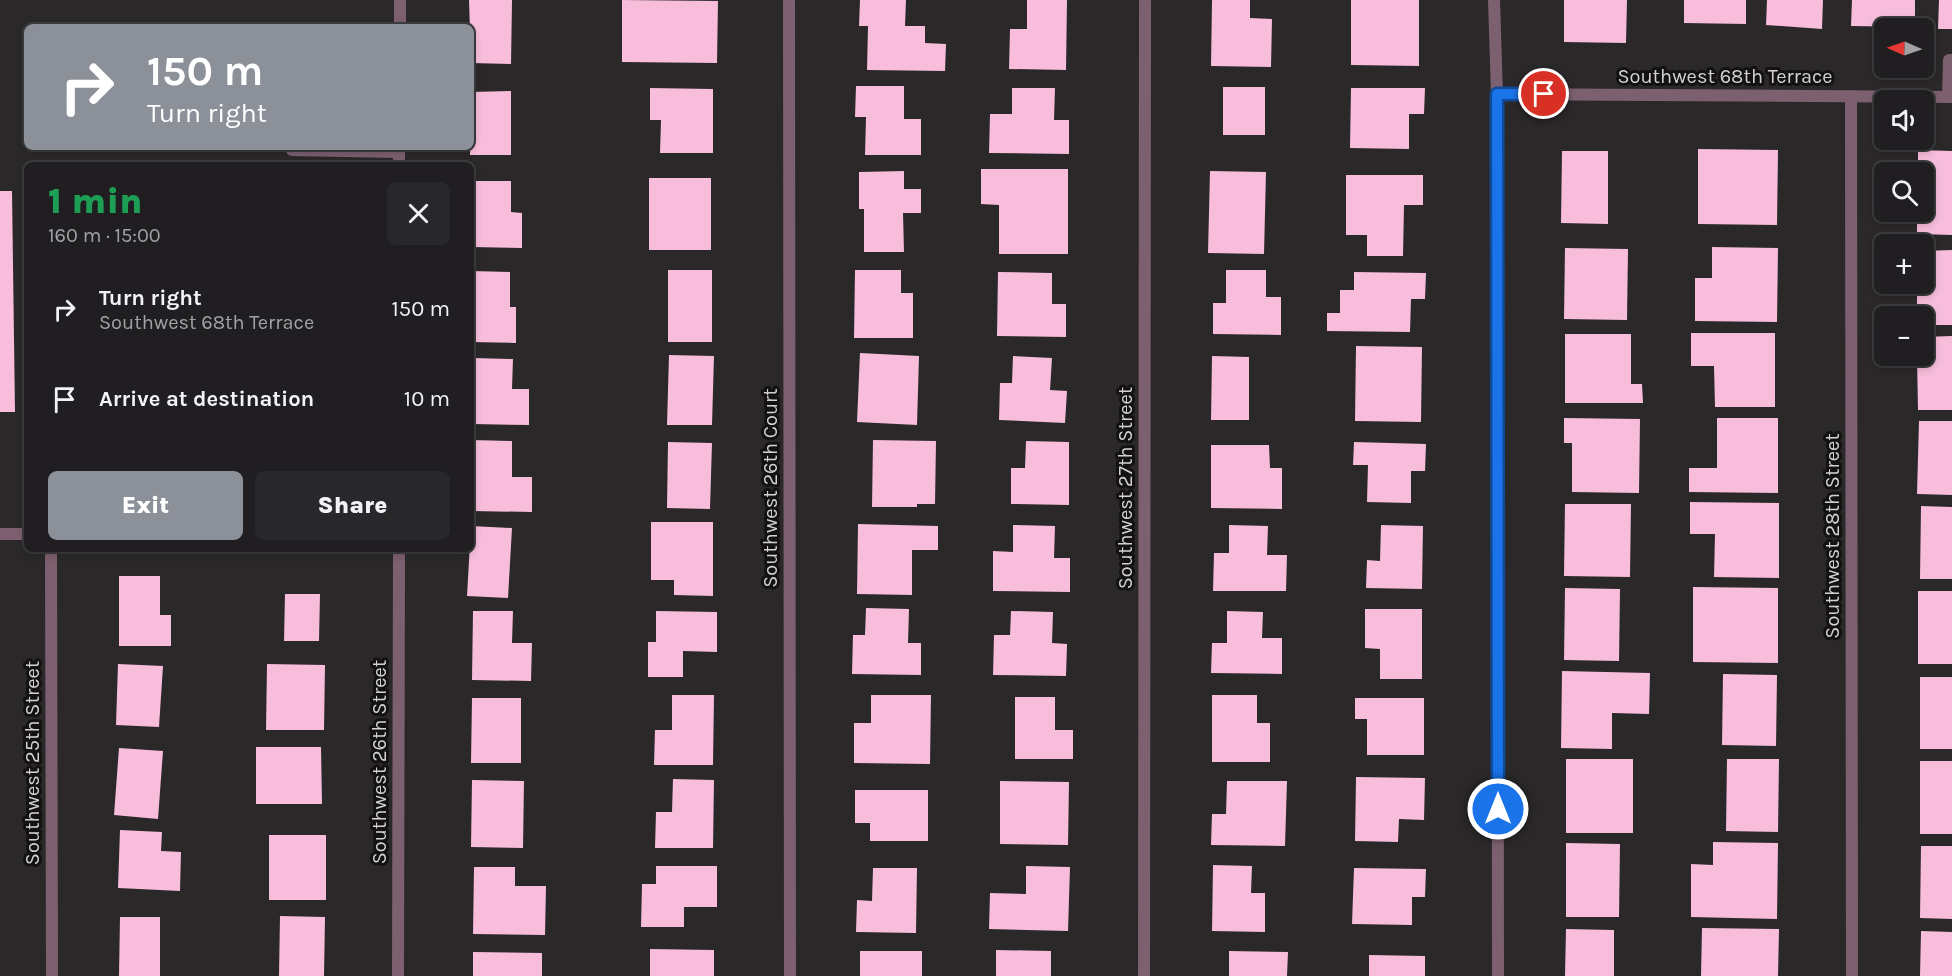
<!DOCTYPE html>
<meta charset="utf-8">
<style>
:root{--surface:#201e20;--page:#282729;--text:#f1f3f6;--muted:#a2a2a5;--line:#3d3c3e;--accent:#8c9099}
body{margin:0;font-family:Karla,sans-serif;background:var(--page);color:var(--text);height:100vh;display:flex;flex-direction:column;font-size:22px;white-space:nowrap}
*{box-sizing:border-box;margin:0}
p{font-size:20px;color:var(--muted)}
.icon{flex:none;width:33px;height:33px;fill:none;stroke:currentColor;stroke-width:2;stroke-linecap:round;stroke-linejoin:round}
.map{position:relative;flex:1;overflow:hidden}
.drawer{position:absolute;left:24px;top:162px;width:450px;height:390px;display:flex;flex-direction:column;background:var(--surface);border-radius:9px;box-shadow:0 3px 9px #0003,0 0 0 2px var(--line)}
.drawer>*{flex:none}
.top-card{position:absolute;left:24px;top:24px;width:450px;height:126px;border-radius:9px;box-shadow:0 3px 9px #0003,0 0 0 2px var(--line);background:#8c9099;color:#fff;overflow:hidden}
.needle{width:39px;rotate:272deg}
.fabs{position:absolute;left:1874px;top:18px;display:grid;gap:12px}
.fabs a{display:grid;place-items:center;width:60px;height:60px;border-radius:9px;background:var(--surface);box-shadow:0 3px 9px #0003,0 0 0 2px var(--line);font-size:30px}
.pin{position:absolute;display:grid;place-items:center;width:51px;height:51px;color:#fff;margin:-26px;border:3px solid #fff;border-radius:50%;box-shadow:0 2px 6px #0007}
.me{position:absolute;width:66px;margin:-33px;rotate:0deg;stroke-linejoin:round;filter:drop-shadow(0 0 4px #0008)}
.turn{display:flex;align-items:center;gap:21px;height:126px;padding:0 24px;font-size:27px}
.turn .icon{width:78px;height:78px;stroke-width:2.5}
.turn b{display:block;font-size:42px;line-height:51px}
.round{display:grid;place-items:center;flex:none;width:63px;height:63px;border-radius:9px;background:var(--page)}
.headline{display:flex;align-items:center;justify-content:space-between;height:102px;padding:0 24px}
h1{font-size:36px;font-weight:800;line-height:45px;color:#1e9e55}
.cta{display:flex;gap:12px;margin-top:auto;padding:12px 24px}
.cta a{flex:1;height:69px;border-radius:9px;background:var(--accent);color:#fff;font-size:24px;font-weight:800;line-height:69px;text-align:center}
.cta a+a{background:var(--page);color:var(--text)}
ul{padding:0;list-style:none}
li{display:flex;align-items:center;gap:18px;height:90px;padding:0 24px}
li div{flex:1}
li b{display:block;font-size:22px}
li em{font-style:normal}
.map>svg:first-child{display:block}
.building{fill:#f7bddb}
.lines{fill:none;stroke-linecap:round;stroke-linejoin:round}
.service{stroke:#7d606f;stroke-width:12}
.minor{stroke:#7d606f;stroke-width:12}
.route-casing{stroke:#114b97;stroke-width:15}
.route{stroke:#1a73e8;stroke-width:10}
.labels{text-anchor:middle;stroke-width:6;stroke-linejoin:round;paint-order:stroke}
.street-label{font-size:20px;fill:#d3d1d2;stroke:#131112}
</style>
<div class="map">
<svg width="1952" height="976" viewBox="0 0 1952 976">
<rect width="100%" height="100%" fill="#2b282a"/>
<g class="building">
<polygon points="469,0 512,0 511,64 471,63"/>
<polygon points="622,0 718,1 717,63 622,62"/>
<polygon points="860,0 906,0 905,26 925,26 925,43 946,44 945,71 867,70 868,26 859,26"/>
<polygon points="1027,0 1067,0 1066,70 1009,69 1010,29 1027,29"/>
<polygon points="1212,0 1250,0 1250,18 1272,19 1271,67 1211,66"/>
<polygon points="1351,0 1419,0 1419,66 1351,65"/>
<polygon points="1564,0 1627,0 1626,43 1564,42"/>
<polygon points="1684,0 1746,0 1746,24 1684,23"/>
<polygon points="1767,0 1823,0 1822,29 1766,25"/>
<polygon points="1852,0 1915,0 1915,27 1851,26"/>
<polygon points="1939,0 1952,0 1952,29 1938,29"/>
<polygon points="856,86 904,86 904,119 921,119 921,155 865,155 866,117 855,117"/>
<rect x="1223" y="87" width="42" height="48"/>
<polygon points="650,88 713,89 713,153 660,153 661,120 650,120"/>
<polygon points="1012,88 1055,88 1054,120 1069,120 1069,154 989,153 990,114 1012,114"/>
<polygon points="1351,88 1425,88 1424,114 1409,114 1409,149 1350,148"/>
<polygon points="511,91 511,155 470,155 471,92"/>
<polygon points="1698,149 1778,150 1777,225 1698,224"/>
<polygon points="1918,150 1952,151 1952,235 1917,234 1917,212 1923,212 1923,172 1918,172"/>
<polygon points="1562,151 1608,151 1608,224 1561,223"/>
<polygon points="981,169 1068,169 1068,254 999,254 999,205 981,204"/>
<polygon points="904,171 904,189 921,189 921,213 903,213 904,252 864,252 864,209 859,209 859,172"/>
<polygon points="1210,171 1266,172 1264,254 1208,253"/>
<polygon points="1346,175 1423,175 1423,205 1404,205 1403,256 1367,256 1367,235 1346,235"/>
<rect x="649" y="178" width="62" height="72"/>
<polygon points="471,181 511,181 511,212 522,213 522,248 471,247"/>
<polygon points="0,191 12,191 15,412 0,412"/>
<polygon points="1712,247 1778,248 1777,322 1695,321 1695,278 1712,278"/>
<polygon points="1565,248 1628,249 1627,320 1564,319"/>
<polygon points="1952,250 1952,325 1923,325 1923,316 1917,316 1917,284 1923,284 1923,251"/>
<rect x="668" y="270" width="44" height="72"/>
<polygon points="855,270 901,270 901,293 913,293 913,338 854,338"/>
<polygon points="1226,270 1266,270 1266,297 1281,297 1281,335 1213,334 1213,303 1226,303"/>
<polygon points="471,271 510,272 510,307 516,307 516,343 471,342"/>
<polygon points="998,272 1052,273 1052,304 1066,304 1066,337 997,336"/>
<polygon points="1354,272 1426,273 1425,299 1411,299 1410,332 1327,331 1327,313 1340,313 1340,290 1354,290"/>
<polygon points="1691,333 1775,333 1775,407 1715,407 1714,366 1691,366"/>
<polygon points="1565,334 1631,334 1631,384 1642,384 1643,403 1565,403"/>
<polygon points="1952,336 1952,410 1918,410 1917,356 1923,356 1923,337"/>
<polygon points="1356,346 1422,347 1421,422 1355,421"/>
<polygon points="860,353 919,356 917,425 857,422"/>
<polygon points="669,355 714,356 712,425 667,425"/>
<polygon points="1013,356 1052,358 1050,390 1067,391 1065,423 999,420 1000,383 1012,383"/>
<polygon points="1212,356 1249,357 1249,420 1211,420"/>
<polygon points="473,358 513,359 512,389 529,389 529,425 472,424"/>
<polygon points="1564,418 1640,419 1639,493 1572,492 1572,443 1564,443"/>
<polygon points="1717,418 1778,418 1778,493 1689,492 1689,468 1717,468"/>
<polygon points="1919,421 1952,421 1952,495 1917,494"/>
<polygon points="471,440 512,441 512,477 532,477 532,512 471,511"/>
<polygon points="873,440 936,441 935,504 917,504 917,507 872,507"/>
<polygon points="1026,441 1069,442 1069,505 1011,504 1011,468 1025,468"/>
<polygon points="668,442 712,443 710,509 667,508"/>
<polygon points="1354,442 1426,444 1425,471 1411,471 1411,503 1367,502 1368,465 1353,465"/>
<polygon points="1211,445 1269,445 1270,468 1282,468 1282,509 1211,508"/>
<polygon points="1690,502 1779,503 1779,578 1714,577 1715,534 1690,534"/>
<polygon points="1565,504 1631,504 1630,577 1564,576"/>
<polygon points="1921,506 1952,507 1952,579 1920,579"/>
<polygon points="651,522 713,522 713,596 674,595 674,580 651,580"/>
<polygon points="858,524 938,526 938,550 912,550 912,595 857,594"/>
<polygon points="1013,525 1055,526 1054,558 1070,558 1070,592 993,591 993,551 1013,552"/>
<polygon points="1229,525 1268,526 1267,555 1287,555 1286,591 1213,591 1214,553 1229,553"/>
<polygon points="1381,525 1423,526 1422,589 1366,588 1367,560 1380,561"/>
<polygon points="471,526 512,528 508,598 467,596"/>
<polygon points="119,576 160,576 160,615 171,615 171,646 119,646"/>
<polygon points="1693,587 1778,588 1778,663 1693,662"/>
<polygon points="1565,588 1620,589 1619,661 1564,660"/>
<rect x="1918" y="591" width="34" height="73"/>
<polygon points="285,594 320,594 319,641 284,641"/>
<polygon points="866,608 909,609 908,643 921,643 921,675 852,674 853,635 865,635"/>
<polygon points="1365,609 1422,609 1422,679 1380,679 1380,649 1365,648"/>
<polygon points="473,611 513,611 512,643 532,643 531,681 472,680"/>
<polygon points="656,611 717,612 717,652 683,651 683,677 648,677 648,642 656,642"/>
<polygon points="1011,611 1053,612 1052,643 1067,644 1066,676 993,675 994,635 1010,635"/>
<polygon points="1227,611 1263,612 1262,638 1282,638 1282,674 1211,673 1212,643 1227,643"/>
<polygon points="118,664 163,666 159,727 116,725"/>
<polygon points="267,664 325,665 324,730 266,730"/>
<polygon points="1562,671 1650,673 1649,714 1612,713 1612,749 1561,748"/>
<polygon points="1723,674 1777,675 1776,746 1722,745"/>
<rect x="1920" y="677" width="32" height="72"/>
<polygon points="672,695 714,695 713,765 654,765 655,730 672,730"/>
<polygon points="871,695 931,695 930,764 854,763 854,723 871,723"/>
<polygon points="1212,695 1257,695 1257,723 1270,723 1270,762 1212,762"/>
<polygon points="1015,697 1055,697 1055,730 1073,730 1073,759 1015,759"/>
<polygon points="472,698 521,698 521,763 471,763"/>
<polygon points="1355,698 1424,698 1424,755 1367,755 1367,719 1355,719"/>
<polygon points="256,747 321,747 322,804 256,804"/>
<polygon points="119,748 163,751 158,819 114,815"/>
<rect x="1566" y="759" width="67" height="74"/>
<polygon points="1727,759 1779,759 1778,832 1726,831"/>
<rect x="1920" y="761" width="32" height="73"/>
<polygon points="1356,777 1425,778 1424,820 1399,819 1398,842 1355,841"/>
<polygon points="673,779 714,780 713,848 655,848 656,812 672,812"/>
<polygon points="472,780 524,781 523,848 471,847"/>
<polygon points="1000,781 1069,782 1068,845 1000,844"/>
<polygon points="1227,781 1287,781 1285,846 1211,845 1212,814 1226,814"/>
<polygon points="855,790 928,790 928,841 870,841 870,823 855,823"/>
<polygon points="120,830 162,832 161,851 181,852 180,891 118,888"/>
<rect x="269" y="835" width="57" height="65"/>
<polygon points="1713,842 1778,843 1777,919 1691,917 1691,864 1713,865"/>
<polygon points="1566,843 1620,844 1619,917 1566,917"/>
<polygon points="1921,846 1952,846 1952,919 1920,918"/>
<polygon points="1213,865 1252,866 1251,893 1265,893 1265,932 1212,931"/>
<polygon points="656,866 717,866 717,907 684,907 684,927 641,927 642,884 656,884"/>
<polygon points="1026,866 1070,867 1068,931 989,929 990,893 1026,894"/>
<polygon points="474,867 515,867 515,886 546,886 545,935 473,934"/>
<polygon points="873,868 917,868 916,933 856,932 857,900 872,901"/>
<polygon points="1354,868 1426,869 1425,897 1412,897 1412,925 1352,924"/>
<polygon points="280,916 325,917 324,976 279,976"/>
<polygon points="120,917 160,917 160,976 119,976"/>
<polygon points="1702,928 1779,929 1778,976 1701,976"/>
<polygon points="1566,929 1614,930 1614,976 1565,976"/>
<polygon points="1921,931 1952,932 1952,976 1920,976"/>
<polygon points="650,949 714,950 714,976 650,976"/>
<polygon points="996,950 1051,951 1051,976 996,976"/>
<rect x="860" y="951" width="62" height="25"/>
<polygon points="1229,951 1288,952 1287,976 1229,976"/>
<polygon points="473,952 542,953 542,976 473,976"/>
<polygon points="1369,955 1425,956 1425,976 1369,976"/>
</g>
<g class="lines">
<g class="service">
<polyline points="1948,97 1949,60 1952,60"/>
<polyline points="292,150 399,152"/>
</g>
<g class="minor">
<polyline points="789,0 790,976"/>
<polyline points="1494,0 1497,94 1498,976"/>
<polyline points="400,27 400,0"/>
<polyline points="1497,94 1952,97"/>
<polyline points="1851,96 1852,976"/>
<polyline points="399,165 399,147"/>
<polyline points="0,534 27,534"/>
<polyline points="51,549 52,976"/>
<polyline points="398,976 399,549"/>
<polyline points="1144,976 1145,0"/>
</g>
</g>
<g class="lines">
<defs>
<polyline id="route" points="1498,809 1497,94 1544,94"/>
</defs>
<use href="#route" class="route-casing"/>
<use href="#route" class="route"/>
</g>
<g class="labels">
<g class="street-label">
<text x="1725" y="83">Southwest 68th Terrace</text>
<text transform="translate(770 488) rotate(-90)" y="7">Southwest 26th Court</text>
<text transform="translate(1125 488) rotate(-90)" y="7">Southwest 27th Street</text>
<text transform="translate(1832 536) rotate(-90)" y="7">Southwest 28th Street</text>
<text transform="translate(379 762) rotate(-90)" y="7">Southwest 26th Street</text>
<text transform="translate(32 763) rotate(-90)" y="7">Southwest 25th Street</text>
</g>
</g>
</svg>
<div class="fabs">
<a><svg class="needle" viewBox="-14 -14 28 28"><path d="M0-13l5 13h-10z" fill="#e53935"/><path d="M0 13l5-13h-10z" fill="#a2a2a5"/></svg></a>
<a><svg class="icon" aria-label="sound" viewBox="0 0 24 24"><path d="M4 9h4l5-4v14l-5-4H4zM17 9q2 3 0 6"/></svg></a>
<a><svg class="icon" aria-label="search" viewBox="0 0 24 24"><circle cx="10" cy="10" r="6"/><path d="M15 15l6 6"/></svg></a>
<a>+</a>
<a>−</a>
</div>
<div class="pin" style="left:1544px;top:94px;background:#d93025"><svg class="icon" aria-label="arrive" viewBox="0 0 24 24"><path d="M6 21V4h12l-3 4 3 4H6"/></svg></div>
<svg class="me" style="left:1498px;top:809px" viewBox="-20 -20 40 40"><circle r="17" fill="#1a73e8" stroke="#fff" stroke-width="3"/><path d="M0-11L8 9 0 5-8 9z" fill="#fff"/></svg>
<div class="top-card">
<div class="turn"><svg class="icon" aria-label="right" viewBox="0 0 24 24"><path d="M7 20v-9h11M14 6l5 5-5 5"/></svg><div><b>150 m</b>Turn right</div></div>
</div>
<section class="drawer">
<div class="headline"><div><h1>1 min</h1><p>160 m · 15:00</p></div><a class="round"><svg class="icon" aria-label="close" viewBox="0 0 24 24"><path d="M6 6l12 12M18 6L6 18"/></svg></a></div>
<ul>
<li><svg class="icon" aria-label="right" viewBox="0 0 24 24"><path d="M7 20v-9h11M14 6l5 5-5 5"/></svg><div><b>Turn right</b><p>Southwest 68th Terrace</p></div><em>150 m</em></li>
<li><svg class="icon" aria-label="arrive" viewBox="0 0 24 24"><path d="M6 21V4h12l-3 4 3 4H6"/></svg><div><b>Arrive at destination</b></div><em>10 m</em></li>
</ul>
<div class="cta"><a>Exit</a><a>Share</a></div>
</section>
</div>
